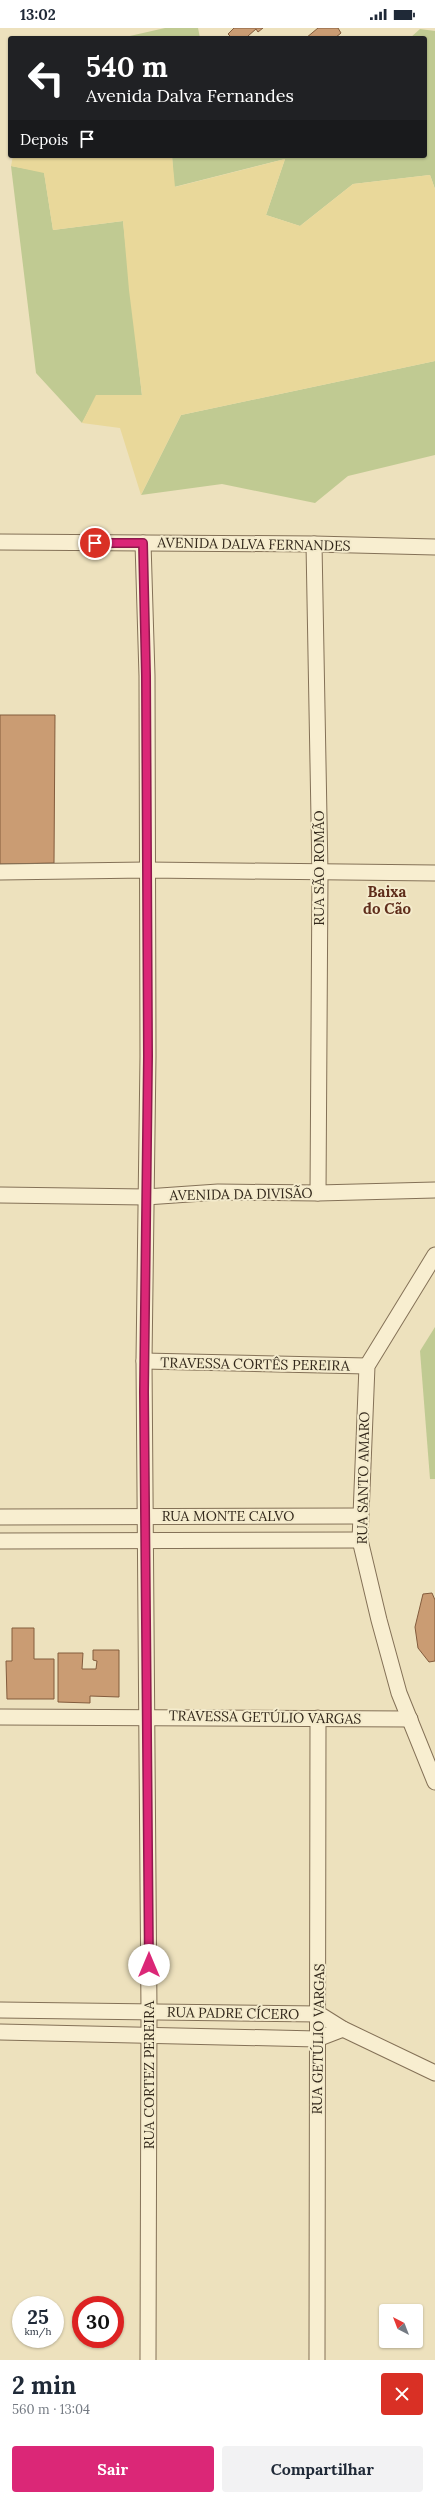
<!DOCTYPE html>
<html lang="pt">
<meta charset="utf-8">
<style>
:root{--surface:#fff;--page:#f2f2f3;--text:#1f2937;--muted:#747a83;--accent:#db2777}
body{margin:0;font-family:Lora,serif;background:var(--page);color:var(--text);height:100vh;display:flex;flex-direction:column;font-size:15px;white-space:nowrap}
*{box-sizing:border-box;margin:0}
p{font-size:13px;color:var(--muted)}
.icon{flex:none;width:22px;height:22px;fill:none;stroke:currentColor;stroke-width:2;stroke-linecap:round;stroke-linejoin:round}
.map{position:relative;height:2332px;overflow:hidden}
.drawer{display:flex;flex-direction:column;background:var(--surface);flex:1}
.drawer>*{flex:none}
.banner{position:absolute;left:8px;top:8px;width:419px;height:122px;border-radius:4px;box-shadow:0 1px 3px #0004;background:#202124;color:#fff;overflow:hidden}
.needle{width:26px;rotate:318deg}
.fabs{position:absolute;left:379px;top:2276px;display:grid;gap:8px}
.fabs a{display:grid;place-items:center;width:44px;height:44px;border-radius:4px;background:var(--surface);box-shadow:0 1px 3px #0004;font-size:20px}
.speed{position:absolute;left:12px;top:2268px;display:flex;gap:8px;font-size:20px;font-weight:700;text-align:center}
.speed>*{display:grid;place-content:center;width:52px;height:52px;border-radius:50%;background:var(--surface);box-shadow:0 1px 3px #0004;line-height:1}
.speed small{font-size:10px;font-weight:400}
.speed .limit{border:6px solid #d22;background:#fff;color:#111}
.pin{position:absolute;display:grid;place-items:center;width:34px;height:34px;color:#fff;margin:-17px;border:2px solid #fff;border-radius:50%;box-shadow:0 1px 4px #0007}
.me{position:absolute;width:44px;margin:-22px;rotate:0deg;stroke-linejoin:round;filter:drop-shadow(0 0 3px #0008)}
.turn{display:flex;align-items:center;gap:14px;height:84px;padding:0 12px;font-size:18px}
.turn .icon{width:52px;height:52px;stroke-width:2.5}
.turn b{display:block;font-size:28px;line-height:34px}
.then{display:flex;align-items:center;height:38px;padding:0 12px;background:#0003;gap:8px;font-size:15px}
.round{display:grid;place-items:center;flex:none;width:42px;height:42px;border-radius:4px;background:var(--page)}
.overview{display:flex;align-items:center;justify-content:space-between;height:68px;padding:0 12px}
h1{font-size:24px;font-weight:800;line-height:30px}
.action{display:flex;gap:8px;margin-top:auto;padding:8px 12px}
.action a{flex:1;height:46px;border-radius:4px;background:var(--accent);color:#fff;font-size:16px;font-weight:800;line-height:46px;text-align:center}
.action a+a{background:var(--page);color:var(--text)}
.status{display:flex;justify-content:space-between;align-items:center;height:28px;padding:0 20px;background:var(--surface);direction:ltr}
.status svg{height:11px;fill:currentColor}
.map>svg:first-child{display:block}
.green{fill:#c0ca92}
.sand{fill:#e9d89a}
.building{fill:#ca9c73;stroke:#835c3d}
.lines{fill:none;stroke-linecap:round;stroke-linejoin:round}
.street-casing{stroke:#847157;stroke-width:17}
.street{stroke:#f8eed0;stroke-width:15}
.route-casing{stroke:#8e194d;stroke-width:10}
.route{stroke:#db2777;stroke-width:7}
.labels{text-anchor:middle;stroke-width:4;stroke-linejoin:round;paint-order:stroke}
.street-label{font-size:14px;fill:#33281b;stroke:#f4ebcc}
.neighbourhood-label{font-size:15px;font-weight:bold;fill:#5f2d1b;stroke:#f4ebcc}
</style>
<div class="status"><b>13:02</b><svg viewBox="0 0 49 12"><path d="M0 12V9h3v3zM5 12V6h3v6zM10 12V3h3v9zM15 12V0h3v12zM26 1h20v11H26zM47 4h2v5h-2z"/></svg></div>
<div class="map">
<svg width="435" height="2332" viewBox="0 0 435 2332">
<rect width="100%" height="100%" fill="#ede1bd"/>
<g class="green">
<polygon points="165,0 198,0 200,10 121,10"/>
<polygon points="420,1 435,3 435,161 430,147 353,156 300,198 266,187 285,131 174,159 172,128 425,128 425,10 410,10"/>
<polygon points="11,138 44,144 53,202 123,193 142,368 97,367 82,395 36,345"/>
<polygon points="435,333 435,427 348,448 315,475 222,456 141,467 181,387"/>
<polygon points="435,1299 435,1451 430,1451 420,1323"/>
</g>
<polygon class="sand" points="13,128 172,128 175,159 285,131 266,187 300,198 353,156 430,147 435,161 435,333 181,387 141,467 120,400 82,395 96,367 142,367 129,262 123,193 53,202 44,145 11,138"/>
<g class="building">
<polygon points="234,0 263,0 258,4 256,1 248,8 249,10 232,10 228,6"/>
<polygon points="318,0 338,0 341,5 335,10 306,10"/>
<polygon points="0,687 55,687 54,835 0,836"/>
<polygon points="432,1565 435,1572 435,1633 429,1634 418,1620 415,1599 423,1566"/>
<polygon points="12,1600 34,1600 34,1631 54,1631 54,1671 7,1671 6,1633 12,1633"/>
<polygon points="93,1622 119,1622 119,1669 90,1668 90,1675 58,1674 58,1625 83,1625 82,1641 96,1641 97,1633 93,1632"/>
</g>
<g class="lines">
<defs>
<g id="street">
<polyline points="0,514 314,516 435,519"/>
<polyline points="143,515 147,648 148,1028 144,1333 149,1984 148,2332"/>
<polyline points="314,516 320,845 318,1165"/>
<polyline points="0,844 146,842 435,845"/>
<polyline points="0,1167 146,1169 218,1164 318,1165 435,1162"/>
<polyline points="435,1227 367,1338 360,1512 379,1592 399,1665 435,1754"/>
<polyline points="144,1333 367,1338"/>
<polyline points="0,1489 360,1488"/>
<polyline points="0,1513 360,1512"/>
<polyline points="0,1689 410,1691"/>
<polyline points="0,1982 319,1986 343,2001 435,2045"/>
<polyline points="0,2004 317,2011 343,2001"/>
<polyline points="317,2332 318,1690"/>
</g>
</defs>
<use href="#street" class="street-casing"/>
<use href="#street" class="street"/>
</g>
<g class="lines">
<defs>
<polyline id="route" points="95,515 143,515 146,648 148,1028 144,1364 149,1937"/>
</defs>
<use href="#route" class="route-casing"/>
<use href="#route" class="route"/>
</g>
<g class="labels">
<g class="street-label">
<text transform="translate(254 516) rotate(1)" y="5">AVENIDA DALVA FERNANDES</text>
<text transform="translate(319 840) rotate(-90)" y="5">RUA SÃO ROMÃO</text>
<text transform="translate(241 1166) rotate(-1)" y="5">AVENIDA DA DIVISÃO</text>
<text transform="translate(255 1336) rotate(1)" y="5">TRAVESSA CORTÊS PEREIRA</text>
<text transform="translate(363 1450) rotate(-89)" y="5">RUA SANTO AMARO</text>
<text x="228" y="1493">RUA MONTE CALVO</text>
<text transform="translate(265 1689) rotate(1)" y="5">TRAVESSA GETÚLIO VARGAS</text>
<text transform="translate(233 1985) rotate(1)" y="5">RUA PADRE CÍCERO</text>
<text transform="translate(318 2011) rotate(-89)" y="5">RUA GETÚLIO VARGAS</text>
<text transform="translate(149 2047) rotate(-90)" y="5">RUA CORTEZ PEREIRA</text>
</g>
<g class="neighbourhood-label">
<text x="387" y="869">Baixa<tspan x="387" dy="17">do Cão</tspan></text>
</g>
</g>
</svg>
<div class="fabs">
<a><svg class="needle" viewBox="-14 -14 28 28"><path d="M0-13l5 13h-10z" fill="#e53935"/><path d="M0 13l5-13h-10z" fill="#747a83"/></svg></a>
</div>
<div class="speed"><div>25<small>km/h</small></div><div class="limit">30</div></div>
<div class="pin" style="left:95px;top:515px;background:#d93025"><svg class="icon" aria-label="arrive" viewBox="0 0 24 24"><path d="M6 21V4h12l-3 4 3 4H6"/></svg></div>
<svg class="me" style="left:149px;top:1937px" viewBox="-20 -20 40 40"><circle r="19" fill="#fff"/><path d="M0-13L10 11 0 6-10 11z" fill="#db2777"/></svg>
<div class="banner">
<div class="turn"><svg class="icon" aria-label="left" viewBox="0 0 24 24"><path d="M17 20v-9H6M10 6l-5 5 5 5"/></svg><div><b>540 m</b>Avenida Dalva Fernandes</div></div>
<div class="then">Depois<svg class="icon" aria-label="arrive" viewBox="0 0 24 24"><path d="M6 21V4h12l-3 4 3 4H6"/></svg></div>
</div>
</div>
<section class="drawer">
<div class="overview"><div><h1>2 min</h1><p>560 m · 13:04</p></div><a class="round" style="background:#d93025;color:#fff"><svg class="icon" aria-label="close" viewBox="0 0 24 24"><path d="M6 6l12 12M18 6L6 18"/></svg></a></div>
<div class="action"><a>Sair</a><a>Compartilhar</a></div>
</section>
